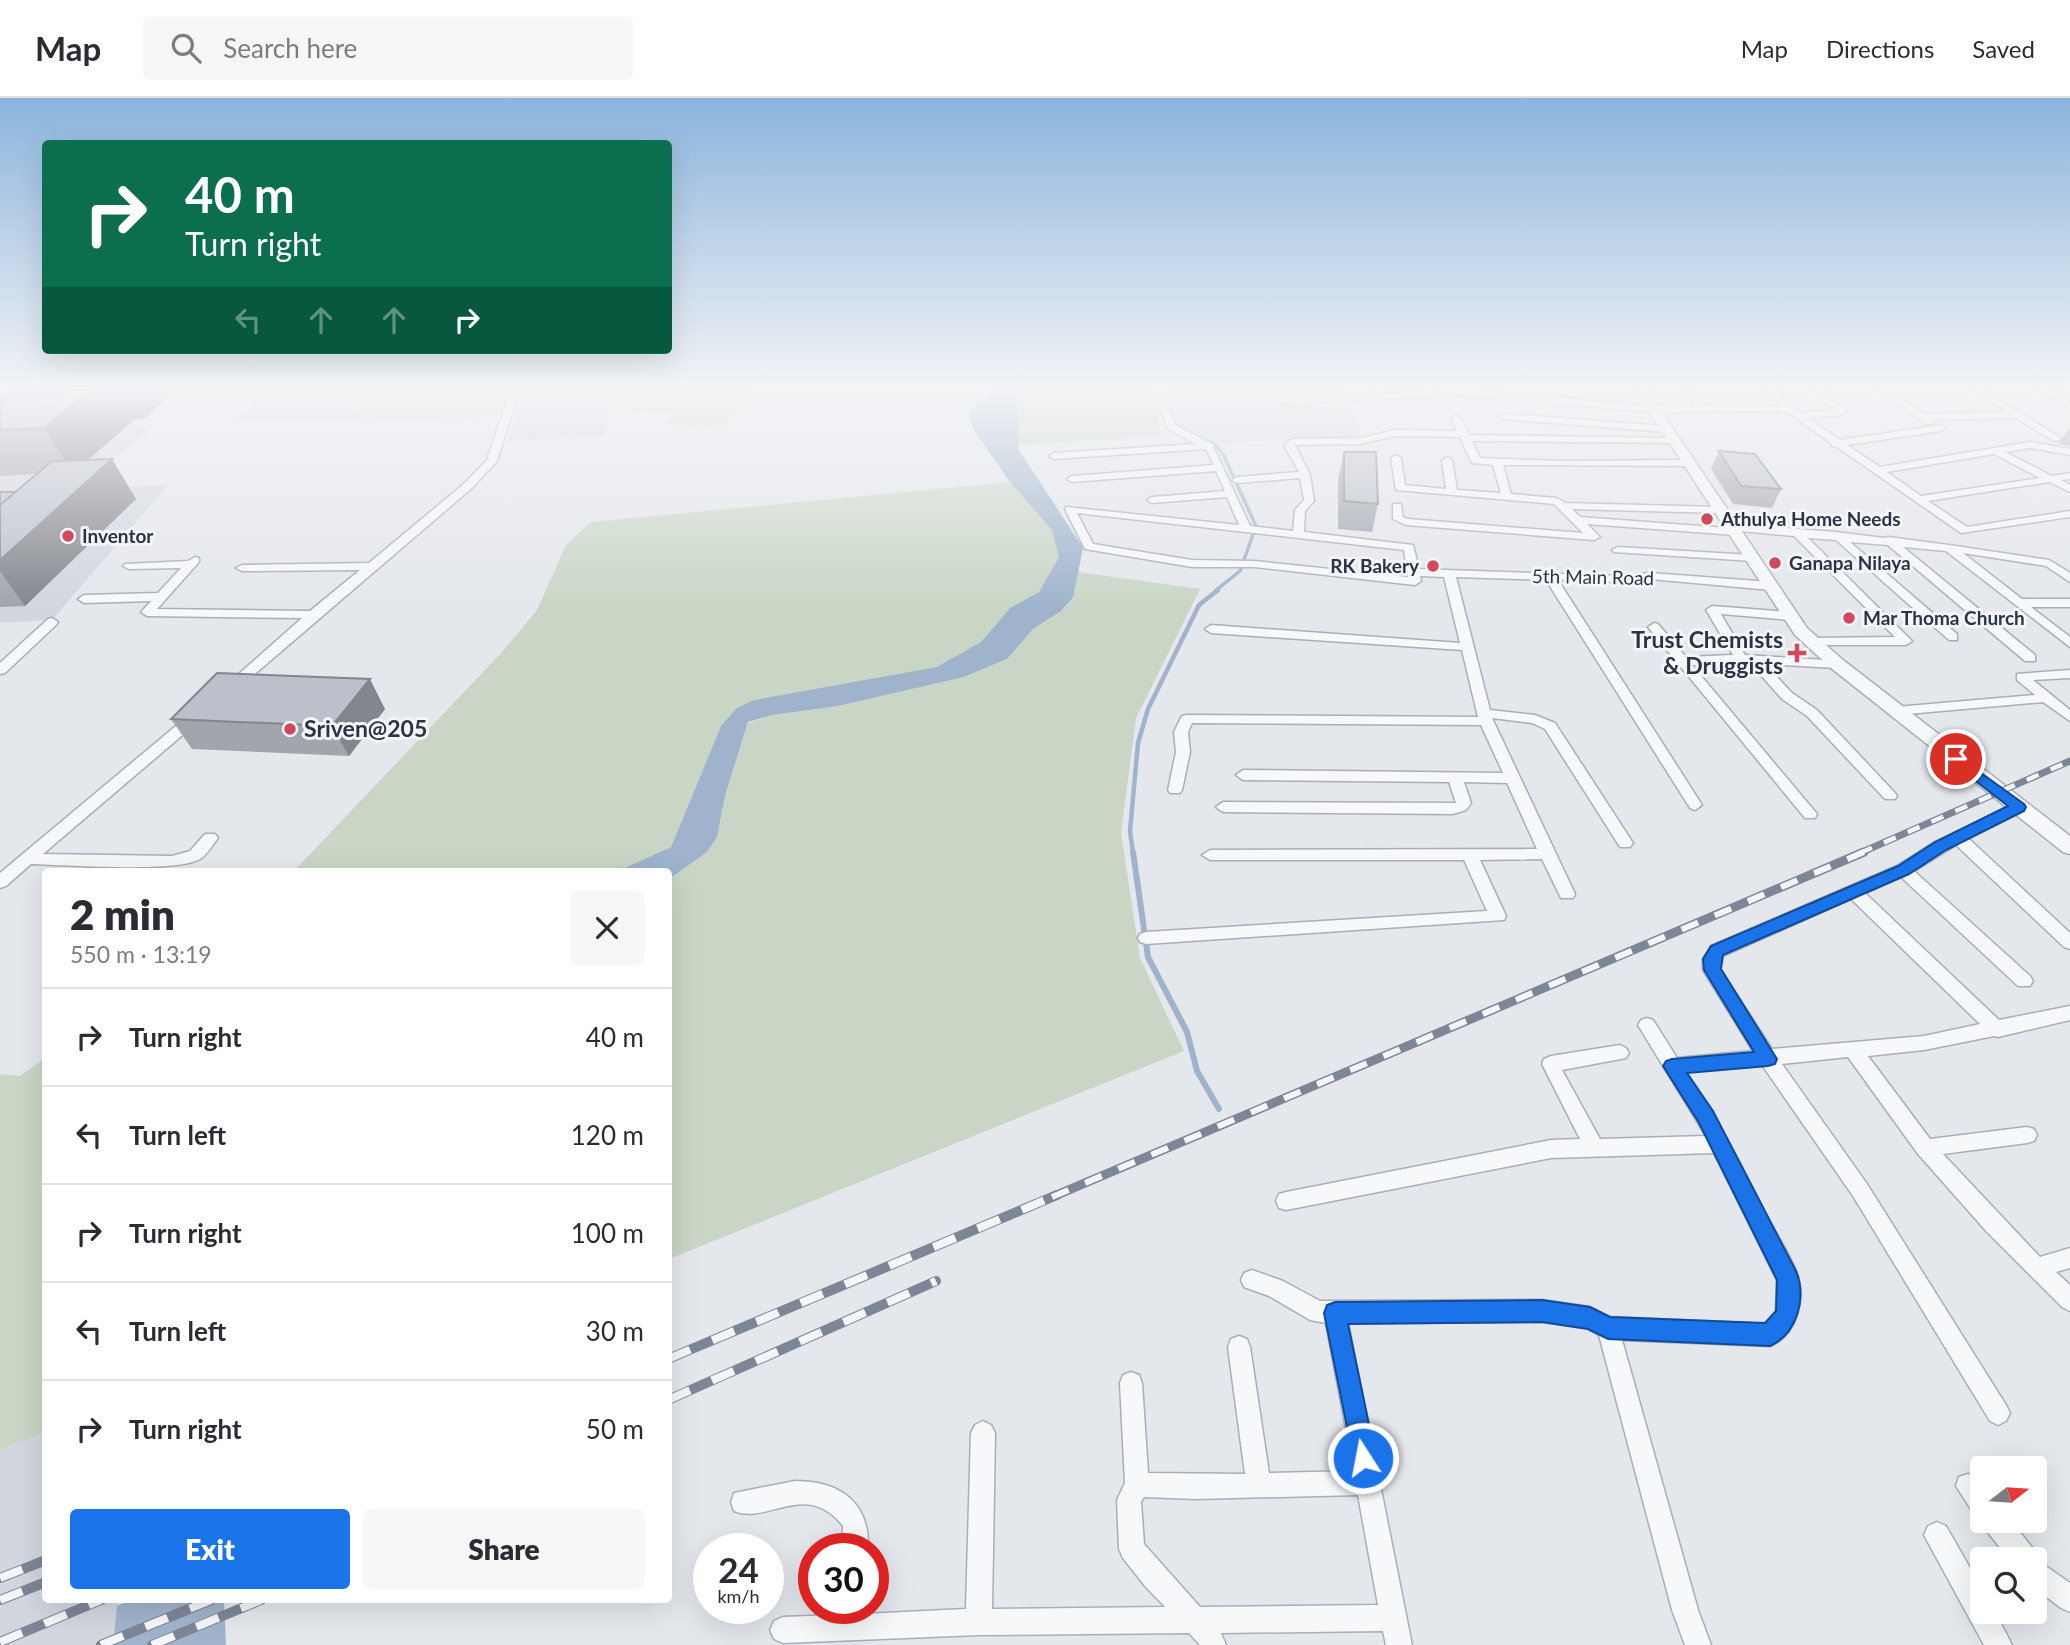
<!DOCTYPE html>
<meta charset="utf-8">
<style>
:root{--surface:#fff;--page:#f7f7f7;--text:#2b2b33;--muted:#7c7c81;--line:#e1e1e2;--accent:#1a73e8}
body{margin:0;font-family:Lato,sans-serif;background:var(--page);color:var(--text);height:100vh;display:flex;flex-direction:column;font-size:26px;white-space:nowrap}
*{box-sizing:border-box;margin:0}
p{font-size:23px;color:var(--muted)}
.icon{flex:none;width:38px;height:38px;fill:none;stroke:currentColor;stroke-width:2;stroke-linecap:round;stroke-linejoin:round}
.map{position:relative;flex:1;overflow:hidden}
.panel{position:absolute;left:42px;top:770px;width:630px;height:735px;display:flex;flex-direction:column;background:var(--surface);border-radius:7px;box-shadow:0 7px 28px #0002}
.panel>*{flex:none}
.banner{position:absolute;left:42px;top:42px;width:630px;height:214px;border-radius:7px;box-shadow:0 7px 28px #0002;background:#0b6e4f;color:#fff;overflow:hidden}
.needle{width:46px;rotate:73deg}
.controls{position:absolute;left:1970px;top:1358px;display:grid;gap:14px}
.controls a{display:grid;place-items:center;width:77px;height:77px;border-radius:7px;background:var(--surface);box-shadow:0 7px 28px #0002;font-size:35px}
.speed{position:absolute;left:693px;top:1435px;display:flex;gap:14px;font-size:35px;font-weight:700;text-align:center}
.speed>*{display:grid;place-content:center;width:91px;height:91px;border-radius:50%;background:var(--surface);box-shadow:0 7px 28px #0002;line-height:1}
.speed small{font-size:18px;font-weight:400}
.speed .limit{border:10px solid #d22;background:#fff;color:#111}
.pin{position:absolute;display:grid;place-items:center;width:60px;height:60px;color:#fff;margin:-30px;border:4px solid #fff;border-radius:50%;box-shadow:0 2px 7px #0007}
.me{position:absolute;width:77px;margin:-38px;rotate:349deg;stroke-linejoin:round;filter:drop-shadow(0 0 5px #0008)}
.turn{display:flex;align-items:center;gap:24px;height:147px;padding:0 28px;font-size:32px}
.turn .icon{width:91px;height:91px;stroke-width:2.5}
.turn b{display:block;font-size:49px;line-height:60px}
.lanes{display:flex;align-items:center;height:66px;padding:0 28px;background:#0003;justify-content:center;gap:35px;direction:ltr}
.lanes .off{opacity:.35}
.round{display:grid;place-items:center;flex:none;width:74px;height:74px;border-radius:7px;background:var(--page)}
.head{display:flex;align-items:center;justify-content:space-between;height:119px;padding:0 28px}
h1{font-size:42px;font-weight:800;line-height:52px}
.button{display:flex;gap:14px;margin-top:auto;padding:14px 28px}
.button a{flex:1;height:80px;border-radius:7px;background:var(--accent);color:#fff;font-size:28px;font-weight:800;line-height:80px;text-align:center}
.button a+a{background:var(--page);color:var(--text)}
ul{padding:0;list-style:none}
li{display:flex;align-items:center;gap:21px;height:98px;padding:0 28px;border-top:2px solid var(--line)}
li div{flex:1}
li b{display:block;font-size:26px}
li em{font-style:normal}
header{display:flex;align-items:center;gap:42px;box-sizing:border-box;height:98px;padding:0 35px;background:var(--surface);border-bottom:2px solid var(--line)}
header strong{font-size:33px}
nav{display:flex;gap:38px;margin-inline-start:auto;font-size:24px}
.search{width:490px;height:63px;background:var(--page);display:flex;align-items:center;gap:18px;box-sizing:border-box;padding:0 24px;border-radius:7px;color:var(--muted);font-size:26px}
.map>svg:first-child{display:block}
.built{fill:#d2d6de}
.green{fill:#c9d6c5}
.water{fill:#9fb4cc}
.lines{fill:none;stroke-linecap:round;stroke-linejoin:round}
.stream-far2{stroke:#9fb4cc;stroke-width:3.5}
.stream-far1{stroke:#9fb4cc;stroke-width:4.5}
.stream{stroke:#9fb4cc;stroke-width:6}
.minor-casing{stroke:#a9aeb7;stroke-width:3}
.tertiary-casing{stroke:#a9aeb7;stroke-width:3}
.minor{fill:#f7f8fa;fill-rule:evenodd}
.tertiary{fill:#f7f8fa;fill-rule:evenodd}
.rail-far2-casing{stroke:#7d8696;stroke-width:7}
.rail-far1-casing{stroke:#7d8696;stroke-width:9}
.rail-casing{stroke:#7d8696;stroke-width:10}
.rail-far2{stroke:#f4f6f9;stroke-width:4.5;stroke-dasharray:13;stroke-linecap:butt}
.rail-far1{stroke:#f4f6f9;stroke-width:6;stroke-dasharray:18;stroke-linecap:butt}
.rail{stroke:#f4f6f9;stroke-width:8;stroke-dasharray:24;stroke-linecap:butt}
.wall{fill:#a1a5ae}
.shaded-wall{fill:#83868d}
.building{fill:#bbc0ca;stroke:#83868d;stroke-width:2}
.route{fill:#1a73e8;stroke:#114b97;stroke-width:2}
.poi-dot{fill:#d1495b;stroke:#f4f6f9;stroke-width:2.5}
.labels{text-anchor:middle;stroke-width:6;stroke-linejoin:round;paint-order:stroke}
.far-poi-label{font-size:19px;font-weight:bold;fill:#2b3445;stroke:#f4f6f9;text-anchor:start}
.far-street-label{font-size:19px;fill:#2b3445;stroke:#f4f6f9}
.poi-label{font-size:23px;font-weight:bold;fill:#2b3445;stroke:#f4f6f9;text-anchor:end}
</style>
<header>
<strong>Map</strong>
<div class="search"><svg class="icon" aria-label="search" viewBox="0 0 24 24"><circle cx="10" cy="10" r="6"/><path d="M15 15l6 6"/></svg>Search here</div>
<nav><a>Map</a><a>Directions</a><a>Saved</a></nav>
</header>
<div class="map">
<svg width="2070" height="1547" viewBox="0 0 2070 1547">
<rect width="100%" height="100%" fill="#e4e7ec"/>
<g class="built">
<polygon points="267,292 377,292 345,324 234,324"/>
<polygon points="1164,292 1344,292 1362,339 1218,344 1175,334"/>
<polygon points="607,304 604,309 611,310 603,338 508,343 519,306"/>
<polygon points="154,327 77,392 168,387 52,522 0,525 0,333"/>
<polygon points="45,1334 46,1502 118,1502 113,1547 0,1547 0,1352"/>
</g>
<g class="green">
<polygon points="377,292 508,292 496,319 345,324"/>
<polygon points="525,292 759,292 721,329 666,326 674,316 603,309 606,304 519,306"/>
<polygon points="1017,292 1152,292 1161,338 1018,347"/>
<polygon points="1010,384 1052,432 1059,459 1039,494 1010,510 981,544 937,570 754,602 721,628 671,749 618,773 293,774 503,553 537,512 566,447 591,424"/>
<polygon points="1078,474 1200,491 1136,620 1121,735 1140,860 1184,953 669,1161 668,781 707,754 717,739 725,698 748,625 772,617 838,608 964,579 1007,561 1033,531 1061,513 1073,501"/>
<polygon points="45,960 45,1334 0,1352 0,976 20,978"/>
</g>
<g class="water">
<polygon points="995,292 1017,292 1019,352 1083,450 1073,500 1061,513 1033,531 1007,561 964,579 838,608 772,617 748,624 725,698 717,739 707,754 669,781 668,774 618,773 671,749 721,628 737,610 754,602 937,569 981,544 1010,510 1039,494 1059,459 1052,432 1010,384 974,332 968,318 978,303"/>
<polygon points="131,1502 224,1502 226,1547 113,1547 117,1508"/>
</g>
<g class="lines">
<polyline class="stream-far2" points="1202,342 1215,346 1224,358 1256,428 1240,473 1215,493"/>
<polyline class="stream-far1" points="1133,755 1130,733 1138,645 1148,611 1199,507 1218,492"/>
<polyline class="stream" points="1133,754 1148,859 1187,934 1197,973 1219,1011"/>
<defs>
<g id="minor">
<polygon points="510,292 519,292 497,363 473,389 235,593 230,594 223,590 302,520 147,518 141,514 151,503 84,505 78,501 84,497 158,495 181,470 129,471 123,468 125,466 188,463 195,459 199,460 199,464 157,511 310,513 360,472 242,473 236,470 242,467 369,465 465,385 487,362"/>
<path d="M1153,292H1162L1175,327L1212,346L1250,428L1293,433L1295,412L1304,402L1300,380L1237,385L1232,382L1237,379L1299,374L1284,347L1292,341L1361,340L1394,332L1457,333L1451,320L1456,317L1461,320L1469,337L1674,340L1677,341V345L1472,343L1480,360L1561,363L1689,362L1694,365L1689,368L1503,367L1511,396L1557,400L1565,405L1720,409L1725,412L1720,415L1572,411L1580,419L1727,430L1732,426L1836,434L1884,440L1888,439L1949,447L2049,462L2070,475V484L2046,468L1963,455L2022,501H2070V509H2031L2070,539V549L1946,453L1903,449L2035,557V563H2025L1888,447L1850,444L1957,536V542H1949L1836,442L1808,440L1912,543L1906,547H1808V541L1812,540L1895,539L1794,438L1740,433L1735,437L1587,426L1600,439L1594,442L1406,427L1393,421V406H1401L1403,419L1408,421L1583,435L1554,406L1396,392L1391,360L1396,357L1401,360L1405,387L1446,391L1442,362L1447,359L1452,362L1457,392L1501,395L1493,367L1472,365L1460,339L1394,338L1361,346L1295,347L1310,377L1314,403L1305,413L1304,434L1413,447L1419,471L1617,478L1650,475L1771,484L1777,488L1771,492L1650,481L1617,484L1558,482L1702,707L1695,712L1690,710L1546,482L1456,479L1490,612L1535,617L1555,625L1633,745L1630,749H1620L1545,631L1532,625L1492,620L1575,796L1573,800H1561L1542,761L1480,762L1506,818L1504,822L1146,846L1140,844L1138,840L1140,836L1146,834L1487,813L1464,762H1210L1202,757L1210,752L1537,751L1507,685L1464,684L1471,705L1466,712L1453,716L1223,714L1216,709L1223,704L1456,705L1449,684L1243,682L1236,677L1243,672L1503,675L1481,627L1192,625L1188,634L1190,654L1182,692L1180,695H1170L1168,692L1176,654L1174,634L1182,618L1187,617L1478,619L1462,552L1211,535L1205,531L1211,527L1460,545L1444,479L1420,478L1421,483L1415,487L1254,469H1192L1085,451L1065,411L1066,409L1239,427L1227,399L1152,405L1147,402L1152,399L1225,393L1216,373L1072,384L1067,381L1072,378L1214,367L1206,351L1054,361L1049,358L1054,355L1196,346L1168,331ZM1077,415L1404,452L1408,479L1254,463L1192,462L1093,446Z"/>
<path d="M1463,292L1653,308H1696L1683,292H1692L1706,308H1783L1765,292H1775L1801,315L1834,312L1812,292H1822L1847,314L1842,317L1808,320L1840,342L1941,327L1946,330L1941,333L1847,347L1880,369L2030,344L2070,351V357L2030,350L2005,354L2052,378L2070,375V381L2061,382L2070,387V394L2049,384L1928,403L1967,429L2070,413V419L1961,435L1837,349L1832,348L1831,345L1790,316L1779,313L1653,314L1462,298L1279,305L1274,302L1279,299ZM1994,356L2040,380L1921,398L1887,374Z"/>
<polygon points="1876,292 1887,292 1924,316 2007,314 1973,292 1984,292 2062,341 2054,343 2016,320 1933,322 1933,326 1927,326"/>
<polygon points="2040,292 2051,292 2070,303 2070,310"/>
<polygon points="1506,316 1666,328 1671,331 1666,334 1503,321 1501,319"/>
<polygon points="1618,449 1752,457 1758,460 1752,463 1614,454 1612,452"/>
<polygon points="1712,508 1791,514 1797,518 1791,522 1721,516 1745,557 1842,563 1842,569 1837,570 1765,566 1792,595 1817,612 1895,695 1897,698 1895,701 1885,701 1807,618 1782,601 1750,565 1692,567 1817,716 1815,720 1805,720 1648,529 1654,525 1658,526 1686,559 1733,557 1706,512"/>
<polygon points="52,520 58,524 56,527 5,575 0,576 0,565 48,521"/>
<polygon points="2070,572 2070,580 2033,582 2070,612 2070,623 2043,604 1896,617 1889,613 1896,609 2035,597 2017,582 2017,576"/>
<path d="M194,616L199,617L201,620L199,623L43,756L172,758L190,753L205,736H215L218,740C213,746 207,757 200,761C177,775 63,767 31,766L6,788L0,790V775L189,617Z"/>
<path d="M2018,704L2023,706L2025,709L2023,712L1968,740L2070,835V851L2064,849L1956,747L1914,773L2030,878L2033,883L2030,888H2018L1901,779L1865,795L1999,922L2070,908V922L1998,939L1994,938L1924,952L1868,958L1930,1041L2027,1029L2034,1031L2037,1037L2034,1043L2027,1045L1943,1056L2040,1159L2070,1150V1170L2056,1174L2070,1187V1213L2062,1209L1987,1134L1918,1056L1848,959L1782,966L1867,1086L2006,1307L2010,1315L2006,1323L1998,1327L1990,1323L1853,1098L1762,967L1686,974C1718,1021 1743,1071 1768,1121C1778,1139 1792,1159 1798,1179C1805,1205 1795,1238 1770,1248L1622,1242L1698,1512L1711,1547H1685L1672,1512L1599,1237L1587,1230L1542,1224L1348,1225L1412,1547H1386L1383,1533L1221,1535L1226,1547H1200L1189,1535L979,1537L783,1545L774,1541L770,1532L774,1523L783,1519L837,1517V1510H863V1516L966,1511L971,1335L975,1327L983,1323L991,1327L995,1335L992,1511L1165,1509L1145,1488L1123,1460L1119,1451L1117,1402L1125,1385L1120,1285L1123,1277L1131,1274L1139,1277L1142,1285L1148,1375L1245,1376L1228,1249L1231,1241L1239,1238L1247,1241L1250,1249L1269,1375L1354,1373L1326,1225L1310,1222L1269,1198L1244,1189L1241,1182L1244,1175L1252,1172L1283,1183L1320,1203L1542,1202L1590,1209L1610,1219L1765,1226L1776,1214L1777,1182L1714,1055L1551,1060L1286,1112L1279,1110L1276,1103L1279,1096L1286,1094L1551,1042L1580,1041L1542,966L1544,961L1551,958L1620,947L1626,950L1629,955L1626,960L1562,972L1600,1041L1706,1038L1641,932L1638,927L1641,922L1647,920L1653,922L1677,960L1753,953L1703,872V861L1711,848L1897,768L1935,744ZM1851,801L1980,926L1924,938L1772,951L1720,871V862L1723,858ZM1358,1397L1378,1507L1200,1509L1144,1446L1141,1404L1144,1399L1195,1401Z"/>
<path d="M1968,1376C1988,1384 1983,1401 1983,1419L1974,1416L1956,1388L1959,1379Z"/>
<path d="M795,1383C840,1383 870,1404 868,1451H842L843,1428C806,1381 768,1427 734,1413L731,1404L734,1395Z"/>
<polygon points="1983,1423 2011,1423 2034,1452 2037,1462 2070,1485 2070,1514 2061,1510 2035,1490 2035,1461 2009,1461 1986,1432"/>
<polygon points="1937,1424 1946,1428 1983,1493 1983,1514 1995,1514 2012,1547 1984,1547 1924,1437 1928,1428"/>
</g>
<polygon id="tertiary" points="1635,292 1647,292 1807,530 1843,562 2070,738 2070,756 2063,754 1831,570 1795,537"/>
</defs>
<use href="#minor" class="minor-casing"/>
<use href="#tertiary" class="tertiary-casing"/>
<use href="#minor" class="minor"/>
<use href="#tertiary" class="tertiary"/>
<defs>
<polyline id="rail-far2" points="1860,755 2070,663"/>
<polyline id="rail-far1" points="1052,1099 1864,754"/>
<g id="rail">
<polyline points="668,1261 1057,1097"/>
<polyline points="668,1302 936,1183"/>
<polyline points="0,1480 46,1462"/>
<polyline points="0,1502 46,1484"/>
<polyline points="0,1544 101,1502"/>
<polyline points="101,1547 211,1502"/>
<polyline points="152,1547 261,1502"/>
</g>
</defs>
<use href="#rail-far2" class="rail-far2-casing"/>
<use href="#rail-far1" class="rail-far1-casing"/>
<use href="#rail" class="rail-casing"/>
<use href="#rail-far2" class="rail-far2"/>
<use href="#rail-far1" class="rail-far1"/>
<use href="#rail" class="rail"/>
</g>
<g class="wall">
<polygon points="0,292 176,292 145,320 134,322 87,362 136,401 25,508 0,509 0,394 15,394 36,376 0,378"/>
<polygon points="2070,330 2070,348 2058,346 2067,333"/>
<polygon points="1719,353 1781,391 1772,410 1733,406 1711,371"/>
<polygon points="1344,354 1378,406 1372,434 1338,431 1338,381"/>
<polygon points="385,611 349,658 192,651 171,621"/>
</g>
<g class="shaded-wall">
<polygon points="9,292 176,292 145,320 134,322 73,375 44,330 0,310 0,299"/>
<polygon points="112,361 136,401 25,508 0,473 0,462"/>
<polygon points="370,581 385,611 349,658 332,628"/>
</g>
<g class="building">
<polygon points="0,292 9,292 0,299"/>
<polygon points="69,292 92,292 44,330 0,332 0,302 59,301"/>
<polygon points="1719,353 1755,356 1781,391 1741,388"/>
<polygon points="1344,354 1376,354 1378,406 1344,403"/>
<polygon points="112,361 0,462 0,407 52,363"/>
<polygon points="0,394 15,394 0,407"/>
<polygon points="217,575 370,581 332,628 171,621"/>
</g>
<linearGradient id="sky" x2="0" y2="1"><stop stop-color="#8bb4dd"/><stop offset="0.57" stop-color="#f3f4f6"/><stop offset="1" stop-color="#f3f4f6" stop-opacity="0"/></linearGradient>
<rect width="2070" height="509" fill="url(#sky)"/>
<path class="route" d="M1956,657L2024,706L2026,709L2024,713L1946,752L1909,776L1723,857L1721,871L1777,961L1775,966L1768,968L1687,975L1713,1013L1796,1173C1807,1200 1797,1236 1770,1248L1608,1241L1588,1231L1542,1224L1348,1226L1376,1360L1372,1369L1363,1373L1355,1369L1324,1215L1327,1207L1335,1204L1542,1202L1590,1209L1610,1219L1765,1225L1776,1213L1777,1182L1699,1025L1663,968L1666,963L1672,961L1754,954L1704,872L1703,861L1711,848L1898,768L1935,744L2008,708L1951,664V658Z"/>
<g class="poi-dot">
<circle cx="1707" cy="421" r="7"/>
<circle cx="68" cy="438" r="7"/>
<circle cx="1775" cy="465" r="7"/>
<circle cx="1433" cy="468" r="7"/>
<circle cx="1849" cy="520" r="7"/>
<path d="M1793.5 544.5h7v7h7v7h-7v7h-7v-7h-7v-7h7z"/>
<circle cx="290" cy="631" r="7"/>
</g>
<g class="labels">
<g class="far-poi-label">
<text x="1721" y="428">Athulya Home Needs</text>
<text x="82" y="445">Inventor</text>
<text x="1789" y="472">Ganapa Nilaya</text>
<text x="1419" y="475" text-anchor="end">RK Bakery</text>
<text x="1863" y="527">Mar Thoma Church</text>
</g>
<g class="far-street-label">
<text transform="translate(1593 479) rotate(1)" y="7">5th Main Road</text>
</g>
<g class="poi-label">
<text x="1783" y="550">Trust Chemists<tspan x="1783" dy="26">&amp; Druggists</tspan></text>
<text x="304" y="639" text-anchor="start">Sriven@205</text>
</g>
</g>
</svg>
<div class="controls">
<a><svg class="needle" viewBox="-14 -14 28 28"><path d="M0-13l5 13h-10z" fill="#e53935"/><path d="M0 13l5-13h-10z" fill="#7c7c81"/></svg></a>
<a><svg class="icon" aria-label="search" viewBox="0 0 24 24"><circle cx="10" cy="10" r="6"/><path d="M15 15l6 6"/></svg></a>
</div>
<div class="speed"><div>24<small>km/h</small></div><div class="limit">30</div></div>
<div class="pin" style="left:1956px;top:661px;background:#d93025"><svg class="icon" aria-label="arrive" viewBox="0 0 24 24"><path d="M6 21V4h12l-3 4 3 4H6"/></svg></div>
<svg class="me" style="left:1363px;top:1360px" viewBox="-20 -20 40 40"><circle r="17" fill="#1a73e8" stroke="#fff" stroke-width="3"/><path d="M0-11L8 9 0 5-8 9z" fill="#fff"/></svg>
<div class="banner">
<div class="turn"><svg class="icon" aria-label="right" viewBox="0 0 24 24"><path d="M7 20v-9h11M14 6l5 5-5 5"/></svg><div><b>40 m</b>Turn right</div></div>
<div class="lanes"><svg class="icon off" aria-label="left" viewBox="0 0 24 24"><path d="M17 20v-9H6M10 6l-5 5 5 5"/></svg><svg class="icon off" aria-label="ahead" viewBox="0 0 24 24"><path d="M12 20V5M6 11l6-6 6 6"/></svg><svg class="icon off" aria-label="ahead" viewBox="0 0 24 24"><path d="M12 20V5M6 11l6-6 6 6"/></svg><svg class="icon" aria-label="right" viewBox="0 0 24 24"><path d="M7 20v-9h11M14 6l5 5-5 5"/></svg></div>
</div>
<section class="panel">
<div class="head"><div><h1>2 min</h1><p>550 m · 13:19</p></div><a class="round"><svg class="icon" aria-label="close" viewBox="0 0 24 24"><path d="M6 6l12 12M18 6L6 18"/></svg></a></div>
<ul>
<li><svg class="icon" aria-label="right" viewBox="0 0 24 24"><path d="M7 20v-9h11M14 6l5 5-5 5"/></svg><div><b>Turn right</b></div><em>40 m</em></li>
<li><svg class="icon" aria-label="left" viewBox="0 0 24 24"><path d="M17 20v-9H6M10 6l-5 5 5 5"/></svg><div><b>Turn left</b></div><em>120 m</em></li>
<li><svg class="icon" aria-label="right" viewBox="0 0 24 24"><path d="M7 20v-9h11M14 6l5 5-5 5"/></svg><div><b>Turn right</b></div><em>100 m</em></li>
<li><svg class="icon" aria-label="left" viewBox="0 0 24 24"><path d="M17 20v-9H6M10 6l-5 5 5 5"/></svg><div><b>Turn left</b></div><em>30 m</em></li>
<li><svg class="icon" aria-label="right" viewBox="0 0 24 24"><path d="M7 20v-9h11M14 6l5 5-5 5"/></svg><div><b>Turn right</b></div><em>50 m</em></li>
</ul>
<div class="button"><a>Exit</a><a>Share</a></div>
</section>
</div>
